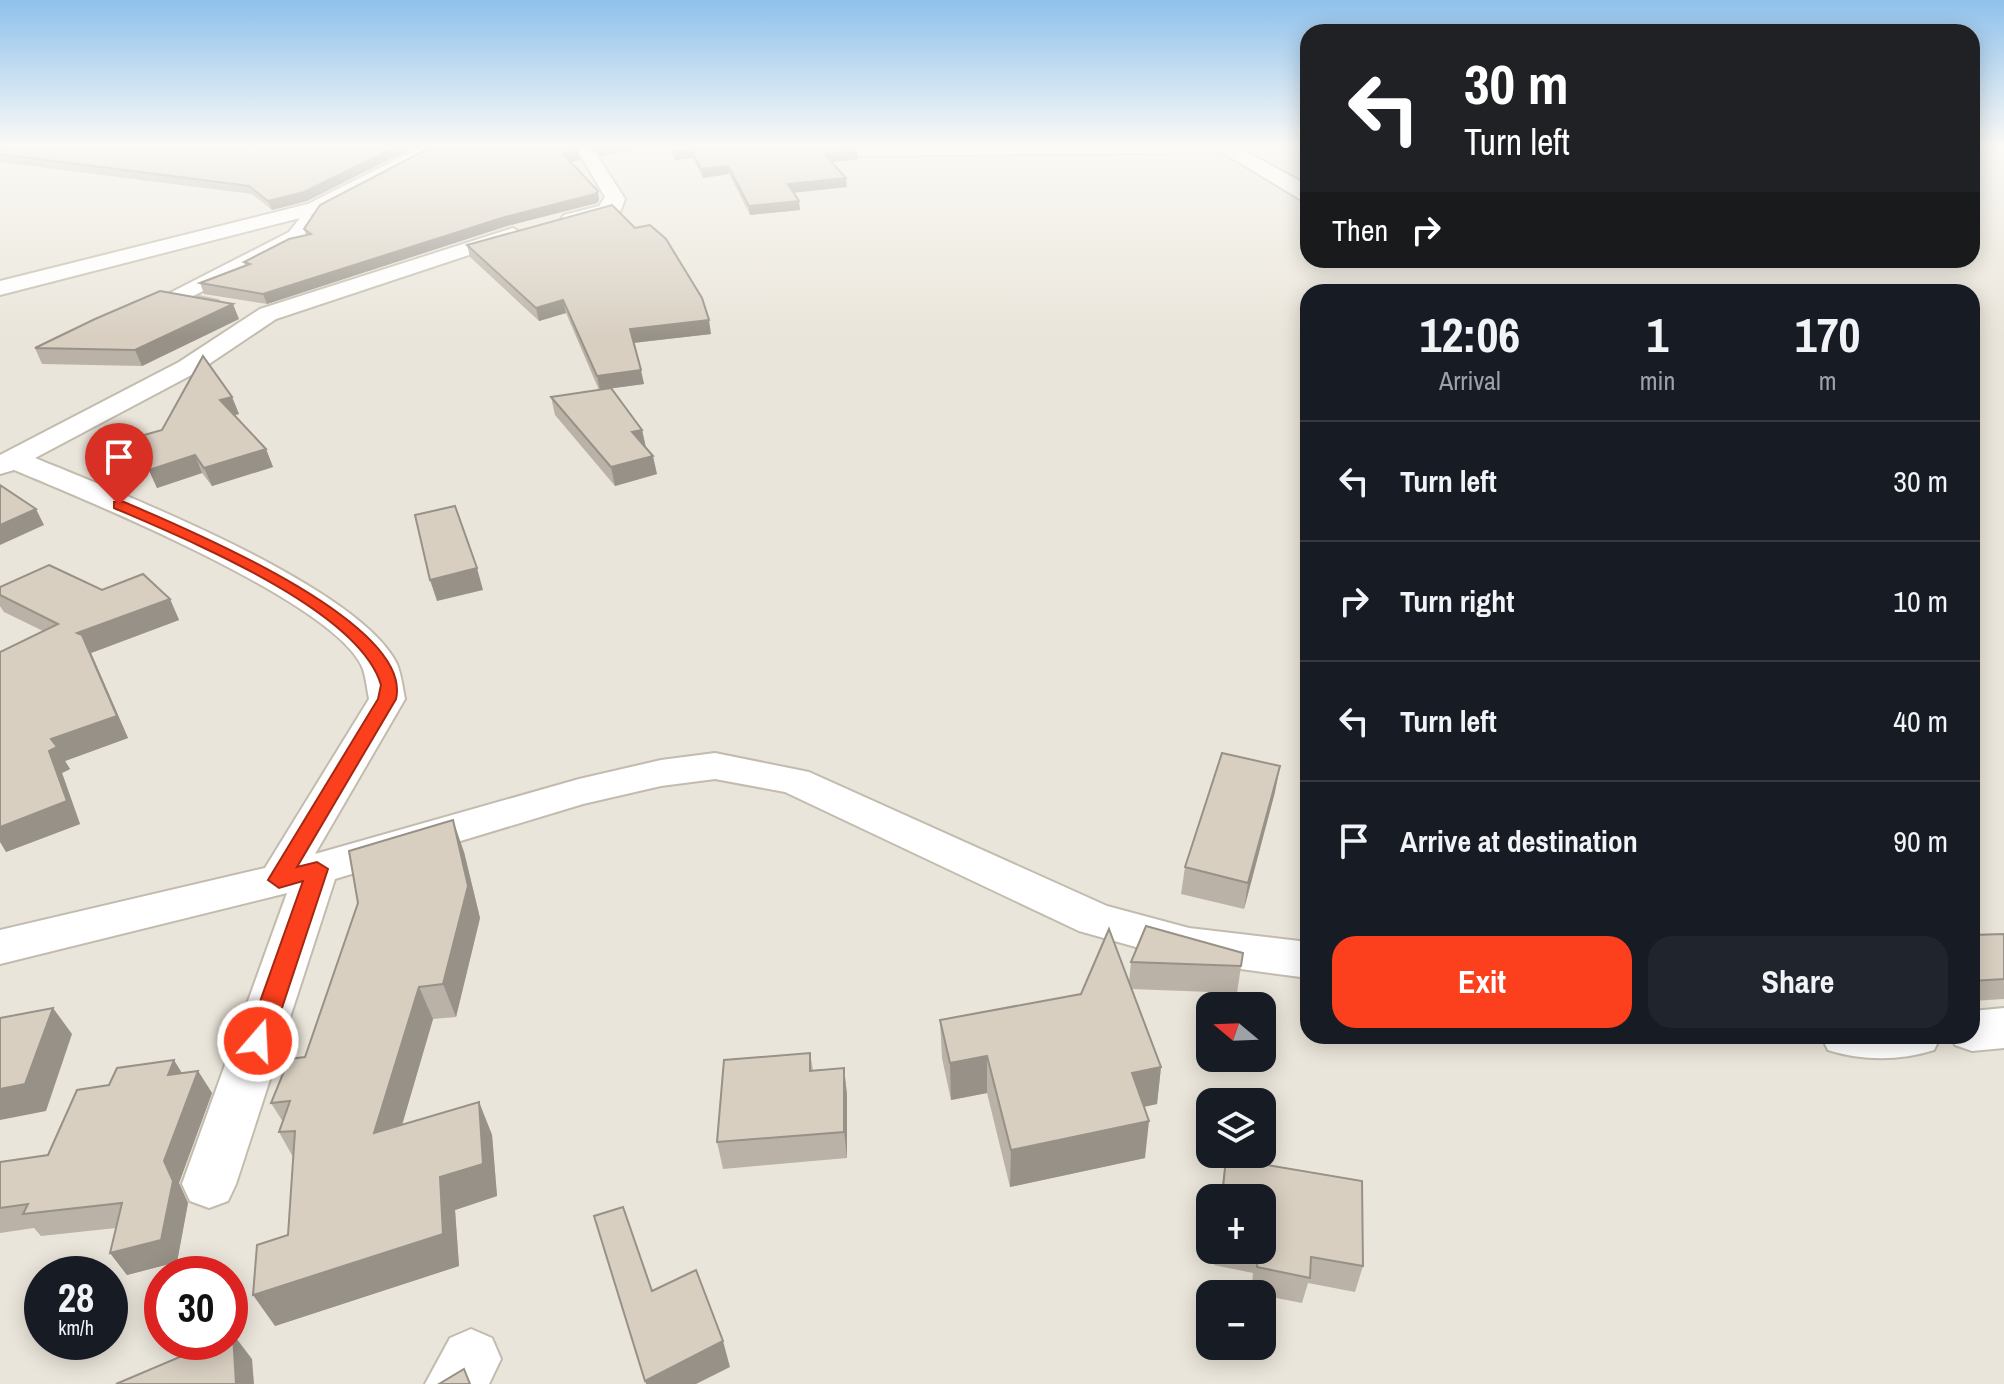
<!DOCTYPE html>
<meta charset="utf-8">
<style>
:root{--surface:#171b24;--page:#20242c;--text:#f1f3f6;--muted:#9ea1a6;--line:#363941;--accent:#fc3f1d}
body{margin:0;font-family:"Archivo Narrow",sans-serif;background:var(--page);color:var(--text);height:100vh;display:flex;flex-direction:column;font-size:30px;white-space:nowrap}
*{box-sizing:border-box;margin:0}
p{font-size:26px;color:var(--muted)}
.icon{flex:none;width:44px;height:44px;fill:none;stroke:currentColor;stroke-width:2;stroke-linecap:round;stroke-linejoin:round}
.map{position:relative;flex:1;overflow:hidden}
.sheet{position:absolute;left:1300px;top:284px;width:680px;height:760px;display:flex;flex-direction:column;background:var(--surface);border-radius:24px;box-shadow:0 4px 20px #0003}
.sheet>*{flex:none}
.guide{position:absolute;left:1300px;top:24px;width:680px;height:244px;border-radius:24px;box-shadow:0 4px 20px #0003;background:#202124;color:#fff;overflow:hidden}
.needle{width:52px;rotate:289deg}
.buttons{position:absolute;left:1196px;top:992px;display:grid;gap:16px}
.buttons a{display:grid;place-items:center;width:80px;height:80px;border-radius:16px;background:var(--surface);box-shadow:0 4px 20px #0003;font-size:40px}
.speed{position:absolute;left:24px;top:1256px;display:flex;gap:16px;font-size:40px;font-weight:700;text-align:center}
.speed>*{display:grid;place-content:center;width:104px;height:104px;border-radius:50%;background:var(--surface);box-shadow:0 4px 20px #0003;line-height:1}
.speed small{font-size:20px;font-weight:400}
.speed .limit{border:12px solid #d22;background:#fff;color:#111}
.pin{position:absolute;display:grid;place-items:center;width:68px;height:68px;color:#fff;margin:-82px -34px;border-radius:50% 50% 50% 0;rotate:-45deg;box-shadow:0 0 8px #0007}
.pin .icon{rotate:45deg}
.me{position:absolute;width:88px;margin:-44px;rotate:19deg;stroke-linejoin:round;filter:drop-shadow(0 0 6px #0008)}
.turn{display:flex;align-items:center;gap:28px;height:168px;padding:0 32px;font-size:36px}
.turn .icon{width:104px;height:104px;stroke-width:2.5}
.turn b{display:block;font-size:56px;line-height:68px}
.then{display:flex;align-items:center;height:76px;padding:0 32px;background:#0003;gap:16px;font-size:30px}
.eta{display:flex;justify-content:space-evenly;align-items:center;height:136px;text-align:center}
.eta b{font-size:48px;font-weight:700;line-height:56px}
.cta{display:flex;gap:16px;margin-top:auto;padding:16px 32px}
.cta a{flex:1;height:92px;border-radius:24px;background:var(--accent);color:#fff;font-size:32px;font-weight:700;line-height:92px;text-align:center}
.cta a+a{background:var(--page);color:var(--text)}
ul{padding:0;list-style:none}
li{display:flex;align-items:center;gap:24px;height:120px;padding:0 32px;border-top:2px solid var(--line)}
li div{flex:1}
li b{display:block;font-size:30px}
li em{font-style:normal}
.map>svg:first-child{display:block}
.residential{fill:#eae5da;fill-rule:evenodd}
.lines{fill:none;stroke-linecap:round;stroke-linejoin:round}
.minor-casing{stroke:#c2bbae;stroke-width:4}
.minor{fill:#fff;fill-rule:evenodd}
.wall{fill:#bab2a6}
.shaded-wall{fill:#979187}
.building{fill:#d8cfc1;stroke:#979187;stroke-width:2}
.route{fill:#fc3f1d;stroke:#a42913;stroke-width:2}
</style>
<div class="map">
<svg width="2004" height="1384" viewBox="0 0 2004 1384">
<rect width="100%" height="100%" fill="#f6f3ec"/>
<path class="residential" d="M0,144H1308V260H1972V144H2004V1384H0ZM1308,292H1972V1036H1308ZM1210,1006H1262V1058H1210ZM1210,1102H1262V1154H1210ZM1210,1198H1262V1250H1210ZM42,1274H110V1342H42ZM162,1274H230V1342H162ZM1210,1294H1262V1346H1210Z"/>
<g class="lines">
<defs>
<g id="minor">
<path d="M427,144H448L311,215L318,220L303,240L193,296L218,301L221,306L218,311C204,314 169,309 160,298L289,232L300,218L0,295V281L308,204Z"/>
<polygon points="565,144 591,146 625,199 620,212 571,225 564,223 561,219 564,215 599,206 605,197 579,153"/>
<polygon points="821,144 968,147 1232,144 1300,181 1308,188 1308,204 1222,152 851,156"/>
<path d="M513,228L523,234L520,238L276,319L197,372L35,458C118,492 358,585 397,664C401,674 403,688 405,699L315,854L579,779L661,760L715,753L809,772L1107,906L1189,928L1308,942V978L1189,962L1079,931L785,792L715,779L661,786L583,804L335,879L236,1184L228,1201L209,1208L190,1201L182,1184L287,893L0,964V930L265,868L369,699C367,689 366,678 363,669C337,602 84,499 14,470L0,474V455L179,362L260,309Z"/>
<polygon points="2004,1008 2004,1048 1972,1051 1955,1045 1951,1036 1972,1036 1972,1011"/>
<path d="M1821,1036H1941L1934,1050C1900,1061 1862,1061 1828,1050Z"/>
<polygon points="471,1329 492,1338 501,1359 489,1384 425,1384 450,1338"/>
</g>
</defs>
<use href="#minor" class="minor-casing"/>
<use href="#minor" class="minor"/>
</g>
<g class="wall">
<polygon points="0,144 420,144 307,201 272,210 252,194 0,162"/>
<polygon points="592,144 666,144 601,156"/>
<polygon points="668,144 840,144 858,159 832,162 847,187 794,193 800,210 750,215 729,174 703,178 693,158 675,160"/>
<polygon points="578,151 580,160 570,162 598,191 599,200 597,203 507,226 267,304 204,294 200,283 245,265 244,262 306,235 304,229"/>
<polygon points="467,245 711,334 633,343 644,384 612,388 642,430 646,448 657,474 615,486 555,415 551,397 599,390 566,313 539,321 470,257"/>
<polygon points="239,319 142,366 42,364 35,348"/>
<polygon points="232,397 239,414 235,415 266,449 273,467 212,486 202,473 157,488 134,438 162,430"/>
<polygon points="0,587 102,590 170,599 179,620 91,653 128,738 65,761 70,769 62,773 80,824 6,852 43,631 4,612 0,606"/>
<polygon points="1275,792 1244,909 1181,894 1185,867"/>
<polygon points="464,852 480,918 456,1017 433,1019 402,1125 479,1102 492,1135 497,1196 455,1210 459,1266 275,1326 288,1235 293,1157 279,1132 283,1122 271,1103 305,1057"/>
<polygon points="2004,934 2004,999 1972,1001 1972,935"/>
<polygon points="1243,953 1237,993 1131,989 1161,1067 1157,1104 1144,1107 1145,1158 1010,1187 987,1093 951,1100 942,1058 940,1020 1081,994 1129,982 1131,962"/>
<polygon points="810,1053 813,1070 844,1068 847,1095 847,1158 723,1169 717,1142"/>
<polygon points="198,1071 212,1093 179,1183 188,1203 177,1262 127,1275 110,1253 116,1228 41,1236 34,1228 0,1233 0,1162 48,1155 182,1073"/>
<polygon points="1226,1158 1363,1266 1355,1292 1308,1283 1302,1303 1251,1293 1253,1273 1214,1265 1215,1250 1262,1250 1262,1198 1220,1198"/>
</g>
<g class="shaded-wall">
<polygon points="402,144 420,144 307,201 272,210 268,201"/>
<polygon points="619,144 666,144 601,156 599,148"/>
<polygon points="1989,144 2004,144 2004,149 1986,150"/>
<polygon points="691,150 693,158 675,160 674,151"/>
<polygon points="578,151 580,160 565,163 563,154"/>
<polygon points="857,151 858,159 825,163 824,154"/>
<polygon points="728,166 729,174 703,178 701,169"/>
<polygon points="846,178 847,187 789,193 788,184"/>
<polygon points="598,191 599,200 597,203 507,226 267,304 263,294 505,217"/>
<polygon points="799,201 800,210 750,215 749,206"/>
<polygon points="563,300 566,313 539,321 536,308"/>
<polygon points="233,304 239,319 142,366 135,350"/>
<polygon points="709,320 711,334 632,343 630,329"/>
<polygon points="641,370 644,384 600,390 597,376"/>
<polygon points="232,397 239,414 227,417 220,400"/>
<polygon points="642,430 646,448 632,432"/>
<polygon points="266,449 273,467 212,486 204,468"/>
<polygon points="195,455 202,473 157,488 149,470"/>
<polygon points="653,456 657,474 615,486 611,467"/>
<polygon points="36,509 44,525 0,545 0,525"/>
<polygon points="477,568 483,590 437,601 430,580"/>
<polygon points="170,599 179,620 91,653 128,738 65,761 70,769 62,773 80,824 6,852 0,842 0,827 49,751 51,739 77,633"/>
<polygon points="1280,766 1275,792 1244,909 1248,883"/>
<polygon points="453,820 464,852 480,918 456,1017 443,984"/>
<polygon points="419,987 433,1019 390,1166 374,1133"/>
<polygon points="53,1008 72,1034 46,1111 0,1120 0,1089"/>
<polygon points="987,1056 987,1093 951,1100 950,1063"/>
<polygon points="174,1060 188,1083 168,1075"/>
<polygon points="1161,1067 1157,1104 1128,1110 1132,1073"/>
<polygon points="844,1068 847,1095 847,1158 844,1132"/>
<polygon points="198,1071 212,1093 179,1183 188,1203 177,1262 127,1275 110,1253 164,1161"/>
<polygon points="479,1102 492,1135 497,1196 455,1210 459,1266 275,1326 253,1295"/>
<polygon points="1149,1121 1145,1158 1010,1187 1011,1150"/>
<polygon points="233,1334 252,1359 254,1384 236,1384"/>
<polygon points="723,1341 730,1367 696,1384 646,1384 645,1381"/>
</g>
<g class="building">
<polygon points="0,144 402,144 304,192 268,201 249,186 0,154"/>
<polygon points="437,144 569,144 578,151 563,154 598,191 595,194 505,217 263,294 200,283 250,264 244,262 289,239 311,234 304,229 320,205"/>
<polygon points="597,144 619,144 599,148"/>
<polygon points="671,144 840,144 857,151 824,154 846,178 788,184 799,201 749,206 728,166 701,169 691,150 674,151"/>
<polygon points="612,205 635,228 650,225 666,239 702,298 709,320 630,329 641,370 597,376 563,300 536,308 467,245"/>
<polygon points="160,291 233,304 135,350 35,348 95,319"/>
<polygon points="203,356 232,397 220,400 266,449 204,468 195,455 149,470 134,438 162,430"/>
<polygon points="611,388 642,430 632,432 653,456 611,467 551,397"/>
<polygon points="0,485 36,509 0,525"/>
<polygon points="455,506 477,568 430,580 415,515"/>
<polygon points="49,565 102,590 143,574 170,599 77,633 82,635 117,716 51,739 57,747 49,751 67,801 0,827 0,652 58,624 0,595 0,587"/>
<polygon points="1222,753 1280,766 1248,883 1185,867"/>
<polygon points="453,820 468,886 443,984 419,987 374,1133 479,1102 483,1164 440,1177 443,1234 253,1295 257,1245 288,1235 295,1131 279,1132 290,1101 271,1103 289,1059 305,1057 358,903 349,851"/>
<polygon points="1146,926 1243,953 1241,966 1131,962"/>
<polygon points="1109,929 1161,1067 1132,1073 1149,1121 1011,1150 987,1056 950,1063 940,1020 1081,994"/>
<polygon points="2004,934 2004,979 1972,981 1972,935"/>
<polygon points="53,1008 25,1084 0,1089 0,1018"/>
<polygon points="810,1053 810,1071 844,1068 844,1132 717,1142 724,1060"/>
<polygon points="174,1060 168,1075 198,1071 164,1161 173,1181 161,1240 110,1253 122,1203 23,1214 28,1204 0,1208 0,1162 48,1155 77,1090 109,1085 117,1068"/>
<polygon points="1226,1158 1362,1181 1363,1266 1311,1257 1310,1278 1257,1267 1258,1250 1262,1250 1262,1198 1222,1198"/>
<polygon points="623,1207 652,1291 696,1270 723,1341 645,1381 594,1216"/>
<polygon points="233,1334 236,1384 116,1384 215,1342 230,1342 230,1336"/>
<polygon points="464,1369 470,1384 439,1384"/>
</g>
<linearGradient id="sky" x2="0" y2="1"><stop stop-color="#8fc1ec"/><stop offset="0.43" stop-color="#fbfaf6"/><stop offset="1" stop-color="#fbfaf6" stop-opacity="0"/></linearGradient>
<rect width="2004" height="338" fill="url(#sky)"/>
<path class="route" d="M114,502H124C182,527 414,622 396,699L297,867L317,862L328,869L271,1041L267,1048L258,1051L250,1048L246,1041L303,881L279,888L268,880L378,699L381,685C359,609 183,538 114,508Z"/>
</svg>
<div class="buttons">
<a><svg class="needle" viewBox="-14 -14 28 28"><path d="M0-13l5 13h-10z" fill="#e53935"/><path d="M0 13l5-13h-10z" fill="#9ea1a6"/></svg></a>
<a><svg class="icon" aria-label="layers" viewBox="0 0 24 24"><path d="M12 4l9 5-9 5-9-5zM3 14l9 5 9-5"/></svg></a>
<a>+</a>
<a>−</a>
</div>
<div class="speed"><div>28<small>km/h</small></div><div class="limit">30</div></div>
<div class="pin" style="left:119px;top:505px;background:#d93025"><svg class="icon" aria-label="arrive" viewBox="0 0 24 24"><path d="M6 21V4h12l-3 4 3 4H6"/></svg></div>
<svg class="me" style="left:258px;top:1041px" viewBox="-20 -20 40 40"><circle r="17" fill="#fc3f1d" stroke="#fff" stroke-width="3"/><path d="M0-11L8 9 0 5-8 9z" fill="#fff"/></svg>
<div class="guide">
<div class="turn"><svg class="icon" aria-label="left" viewBox="0 0 24 24"><path d="M17 20v-9H6M10 6l-5 5 5 5"/></svg><div><b>30 m</b>Turn left</div></div>
<div class="then">Then<svg class="icon" aria-label="right" viewBox="0 0 24 24"><path d="M7 20v-9h11M14 6l5 5-5 5"/></svg></div>
</div>
<section class="sheet">
<div class="eta">
<div><b>12:06</b><p>Arrival</p></div>
<div><b>1</b><p>min</p></div>
<div><b>170</b><p>m</p></div>
</div>
<ul>
<li><svg class="icon" aria-label="left" viewBox="0 0 24 24"><path d="M17 20v-9H6M10 6l-5 5 5 5"/></svg><div><b>Turn left</b></div><em>30 m</em></li>
<li><svg class="icon" aria-label="right" viewBox="0 0 24 24"><path d="M7 20v-9h11M14 6l5 5-5 5"/></svg><div><b>Turn right</b></div><em>10 m</em></li>
<li><svg class="icon" aria-label="left" viewBox="0 0 24 24"><path d="M17 20v-9H6M10 6l-5 5 5 5"/></svg><div><b>Turn left</b></div><em>40 m</em></li>
<li><svg class="icon" aria-label="arrive" viewBox="0 0 24 24"><path d="M6 21V4h12l-3 4 3 4H6"/></svg><div><b>Arrive at destination</b></div><em>90 m</em></li>
</ul>
<div class="cta"><a>Exit</a><a>Share</a></div>
</section>
</div>
